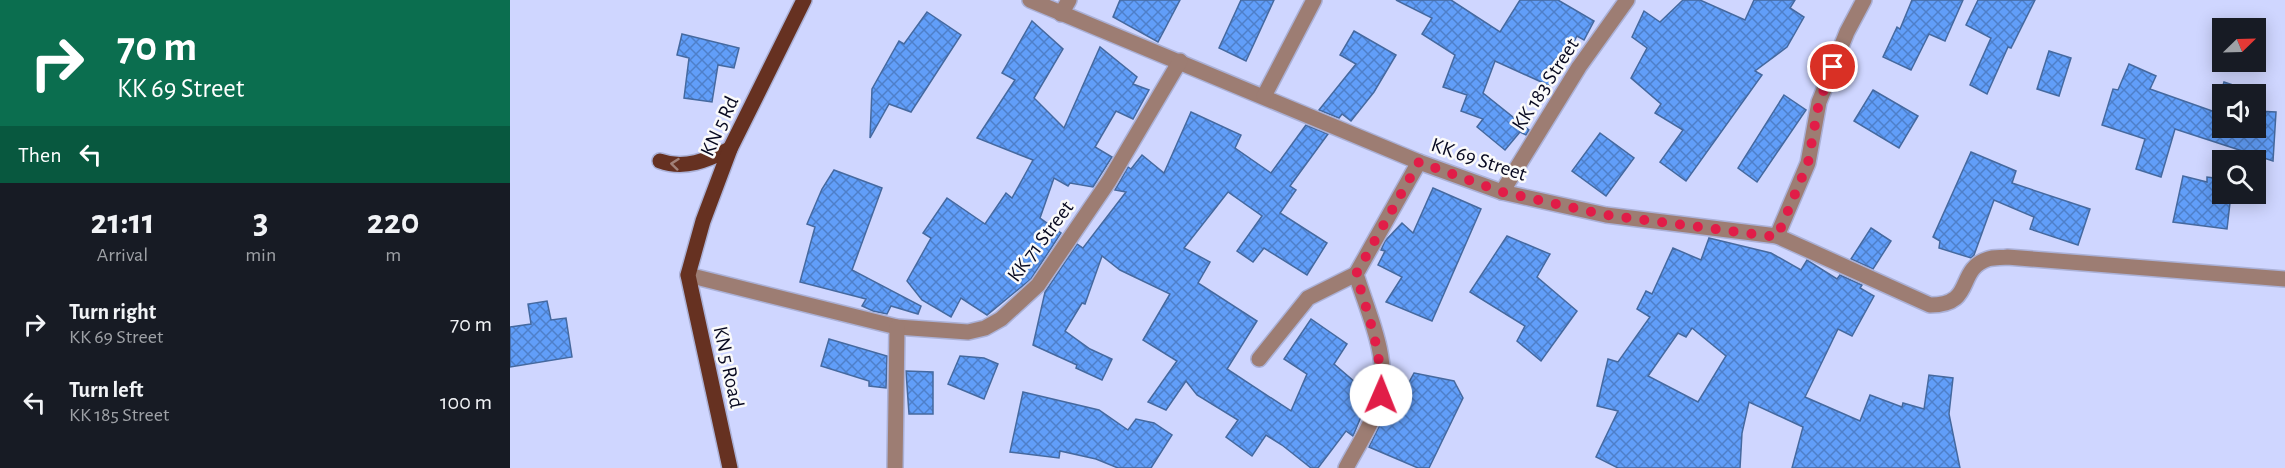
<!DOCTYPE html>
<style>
:root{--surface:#171b24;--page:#20242c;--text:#f1f3f6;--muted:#9ea1a6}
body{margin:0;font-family:"Alegreya Sans",sans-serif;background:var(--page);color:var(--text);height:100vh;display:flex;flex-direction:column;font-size:22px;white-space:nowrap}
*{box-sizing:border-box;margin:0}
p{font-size:20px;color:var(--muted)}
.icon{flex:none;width:33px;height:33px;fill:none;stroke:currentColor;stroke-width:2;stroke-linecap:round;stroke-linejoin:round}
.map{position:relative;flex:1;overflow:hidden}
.sheet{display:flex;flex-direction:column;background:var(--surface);width:510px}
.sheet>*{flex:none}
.guide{background:#0b6e4f;color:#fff;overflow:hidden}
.needle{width:39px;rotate:67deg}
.controls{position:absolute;left:1702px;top:18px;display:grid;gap:12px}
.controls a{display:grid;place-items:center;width:54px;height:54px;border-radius:0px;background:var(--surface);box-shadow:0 3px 15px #0003;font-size:30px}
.pin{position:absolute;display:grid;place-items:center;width:51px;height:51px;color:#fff;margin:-26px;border:3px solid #fff;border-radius:50%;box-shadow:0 2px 6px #0007}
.me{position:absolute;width:66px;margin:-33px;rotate:1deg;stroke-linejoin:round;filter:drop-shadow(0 0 4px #0008)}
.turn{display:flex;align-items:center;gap:21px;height:126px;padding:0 18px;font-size:27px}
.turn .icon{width:78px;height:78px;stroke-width:2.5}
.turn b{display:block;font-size:42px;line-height:51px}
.then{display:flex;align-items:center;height:57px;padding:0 18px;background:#0003;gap:12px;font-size:22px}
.eta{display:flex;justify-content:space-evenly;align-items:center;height:102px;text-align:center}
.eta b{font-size:36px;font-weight:700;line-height:42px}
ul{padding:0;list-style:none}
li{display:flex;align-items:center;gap:18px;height:78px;padding:0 18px}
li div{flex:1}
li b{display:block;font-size:22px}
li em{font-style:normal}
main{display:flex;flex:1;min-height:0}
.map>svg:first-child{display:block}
.building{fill:url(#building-cross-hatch);stroke:#45699f;stroke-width:1.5;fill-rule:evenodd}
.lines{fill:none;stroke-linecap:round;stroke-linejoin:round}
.minor-casing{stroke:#abb1d7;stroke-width:18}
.major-casing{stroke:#abb1d7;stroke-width:18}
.minor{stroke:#9d7d73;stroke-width:15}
.major{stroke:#663121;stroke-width:15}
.oneway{stroke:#a18178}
.route{stroke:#e11d48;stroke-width:10;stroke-dasharray:0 18}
.labels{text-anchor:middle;stroke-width:5;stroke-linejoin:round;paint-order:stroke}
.street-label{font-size:21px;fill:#080920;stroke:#fafafa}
</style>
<main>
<section class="sheet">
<div class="guide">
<div class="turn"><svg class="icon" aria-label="right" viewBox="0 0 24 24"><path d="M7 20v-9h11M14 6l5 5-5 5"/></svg><div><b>70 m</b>KK 69 Street</div></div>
<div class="then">Then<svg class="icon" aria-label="left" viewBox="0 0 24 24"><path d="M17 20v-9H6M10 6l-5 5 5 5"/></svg></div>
</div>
<div class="eta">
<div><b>21:11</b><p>Arrival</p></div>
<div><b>3</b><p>min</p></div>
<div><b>220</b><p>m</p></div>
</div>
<ul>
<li><svg class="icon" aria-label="right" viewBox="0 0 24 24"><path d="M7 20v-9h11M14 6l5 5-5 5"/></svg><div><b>Turn right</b><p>KK 69 Street</p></div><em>70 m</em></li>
<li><svg class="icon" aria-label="left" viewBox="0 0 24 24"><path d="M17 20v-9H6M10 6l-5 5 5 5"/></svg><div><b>Turn left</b><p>KK 185 Street</p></div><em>100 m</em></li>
</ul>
</section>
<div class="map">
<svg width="1775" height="468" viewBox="0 0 1775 468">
<defs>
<pattern id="building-cross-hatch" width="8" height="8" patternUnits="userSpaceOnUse" patternTransform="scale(1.5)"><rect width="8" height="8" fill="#619ef9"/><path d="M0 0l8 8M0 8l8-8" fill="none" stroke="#4e7fc9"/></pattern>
</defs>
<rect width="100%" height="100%" fill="#cfd6ff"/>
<g class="building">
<polygon points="610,0 670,0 648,42 603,17"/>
<polygon points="731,0 764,0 736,61 709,48"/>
<polygon points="886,0 941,0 990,32 1010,0 1048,0 1084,21 1074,40 1067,36 1040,86 985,61 973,93 1019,130 1016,135 1010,132 995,150 967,127 973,119 951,111 957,95 933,87 945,55 912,34 922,18"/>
<polygon points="1173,0 1190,0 1235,20 1244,0 1285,0 1280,8 1294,17 1277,47 1245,71 1252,75 1176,181 1150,162 1173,130 1145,113 1151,104 1121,78 1137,48 1122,37 1134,11 1150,22"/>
<polygon points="1402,0 1453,0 1435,41 1419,34 1401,70 1373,57 1387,27 1390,29"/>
<polygon points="1468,0 1525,0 1501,48 1498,47 1477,94 1460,85 1481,38 1456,25"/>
<polygon points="417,12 451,35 401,112 379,104 360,138 362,89 389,41 394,44"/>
<polygon points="522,21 553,49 524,98 554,128 590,47 627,77 623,84 639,90 623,119 606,111 585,147 602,157 583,187 560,183 558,186 544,178 530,218 551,233 521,279 477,315 451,298 441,317 412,300 397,281 421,238 413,233 437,198 475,224 496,193 502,198 523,160 467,138 505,80 492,73"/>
<polygon points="844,31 886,55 864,92 841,121 832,114 829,118 809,110 846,64 830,55"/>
<polygon points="172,34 229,48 224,68 208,65 202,102 174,98 179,58 167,55"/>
<polygon points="1539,51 1561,58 1549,96 1527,89"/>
<polygon points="1619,64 1646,76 1640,89 1705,112 1714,82 1747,93 1746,98 1746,94 1713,94 1713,128 1746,128 1746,111 1766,112 1763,161 1665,129 1651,177 1626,169 1635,139 1592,125 1603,89 1608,90"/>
<polygon points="1363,90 1408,116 1389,148 1344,121"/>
<polygon points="1274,95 1296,110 1247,182 1228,168"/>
<polygon points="681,112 731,135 725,148 761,173 796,125 818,134 780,186 786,190 770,213 817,243 797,275 754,248 743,262 727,251 752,216 718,192 674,248 700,262 688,283 747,321 717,369 781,411 797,374 774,359 801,319 837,344 824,364 860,395 843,436 836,431 808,468 801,468 772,445 756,435 742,456 716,437 728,420 687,395 676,381 656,410 638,402 667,361 633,340 660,294 610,270 592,256 575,304 572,303 555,331 580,349 602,359 592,380 566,368 567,365 523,345 535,292 567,244 573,248 616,192 605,190 618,167 621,169 632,155 654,173"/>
<polygon points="1090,133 1124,158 1096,196 1062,171"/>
<polygon points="1461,152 1506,171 1502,183 1580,209 1568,245 1520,229 1524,217 1484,200 1464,255 1461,258 1429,248 1430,241 1423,237"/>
<polygon points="324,170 372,188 342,270 411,306 408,314 381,306 377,314 363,311 352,306 356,299 290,282 305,227 297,224 312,189"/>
<polygon points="1673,176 1697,182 1697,177 1713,179 1713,194 1721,194 1717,229 1663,222"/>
<polygon points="923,188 971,209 922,321 876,302 892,277 868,265 875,251 871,250 875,241 892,223 903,233"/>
<polygon points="1361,228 1381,241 1363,269 1341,259"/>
<polygon points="997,236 1040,254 1027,277 1067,311 1031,361 1007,341 1015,326 960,292"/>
<path d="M1199,238L1261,253L1291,270L1297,260L1327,279L1330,275L1352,285L1350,288L1364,296L1342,336L1328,329L1295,397L1350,421L1360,395L1392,407L1393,403L1414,409L1419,375L1443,378L1439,414L1450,468H1282L1293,427L1239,402L1232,433L1230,468H1108L1086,457L1108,411L1087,406L1098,359L1108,362L1140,317L1127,309L1136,291L1142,294L1163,248L1191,260ZM1182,328L1216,356L1188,402L1138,376L1168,333L1176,337Z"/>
<polygon points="37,301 41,320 56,318 62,357 0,367 0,327 21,324 18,304"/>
<polygon points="319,339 377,356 376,388 359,386 359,381 311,366"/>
<polygon points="450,356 474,358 488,364 474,399 438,384"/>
<polygon points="396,371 423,372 423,414 399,414"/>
<polygon points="904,373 944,381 953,398 919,468 908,468 859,447 875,414 879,419"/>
<polygon points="513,392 589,410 618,430 626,419 644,423 662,435 641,468 608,468 586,459 550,451 549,458 500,452"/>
</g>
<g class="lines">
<defs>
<g id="minor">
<path d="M520,0L909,162L992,192L1096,215L1267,236L1420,305C1466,305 1445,270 1478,259C1484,257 1492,258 1497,257L1775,279"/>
<polyline points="551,14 559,0"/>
<polyline points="754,96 804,0"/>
<polyline points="992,192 1069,67 1117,0"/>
<polyline points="1267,236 1298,163 1309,102 1337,32 1354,0"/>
<polyline points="178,275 387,327 458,332 475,328 491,319 528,285 599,181 670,61"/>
<polyline points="749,359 798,298 846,274"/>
<polyline points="385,468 387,327"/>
<path d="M836,468C848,445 864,422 870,397C880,357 857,311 846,274L909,162"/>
</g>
<g id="major">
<path d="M150,161C175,170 197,160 220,149"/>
<polyline points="220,468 178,275 193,221 220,149 294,0"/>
</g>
</defs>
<use href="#minor" class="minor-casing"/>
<use href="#major" class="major-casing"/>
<use href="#minor" class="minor"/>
<use href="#major" class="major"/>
</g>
<defs><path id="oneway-chevron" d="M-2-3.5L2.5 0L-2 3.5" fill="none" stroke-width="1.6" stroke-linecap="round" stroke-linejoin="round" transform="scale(1.5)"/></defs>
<use class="oneway" href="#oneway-chevron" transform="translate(165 164) rotate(-174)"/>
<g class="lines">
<path class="route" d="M871,395C872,351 858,315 846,274L909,162L992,192L1096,215L1267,237L1298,163L1309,102L1323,67"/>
</g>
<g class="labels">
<g class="street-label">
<text transform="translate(1035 84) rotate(-57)" y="7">KK 183 Street</text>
<text transform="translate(209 126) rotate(-65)" y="7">KN 5 Rd</text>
<text transform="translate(969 159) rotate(18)" y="7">KK 69 Street</text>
<text transform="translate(530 241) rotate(-53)" y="7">KK 71 Street</text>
<text transform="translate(219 367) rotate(78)" y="7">KN 5 Road</text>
</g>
</g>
</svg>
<div class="controls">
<a><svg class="needle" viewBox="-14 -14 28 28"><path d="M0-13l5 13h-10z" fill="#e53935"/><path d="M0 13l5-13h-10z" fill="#9ea1a6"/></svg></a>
<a><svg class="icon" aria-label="sound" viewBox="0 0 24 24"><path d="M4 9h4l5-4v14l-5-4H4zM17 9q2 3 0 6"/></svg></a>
<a><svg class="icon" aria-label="search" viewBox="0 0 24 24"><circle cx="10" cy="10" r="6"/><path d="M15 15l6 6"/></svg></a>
</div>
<div class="pin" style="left:1323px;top:67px;background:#d93025"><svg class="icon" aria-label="arrive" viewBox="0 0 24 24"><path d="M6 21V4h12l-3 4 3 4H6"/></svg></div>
<svg class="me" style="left:871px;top:395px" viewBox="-20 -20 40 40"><circle r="19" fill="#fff"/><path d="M0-13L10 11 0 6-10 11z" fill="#e11d48"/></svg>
</div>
</main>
